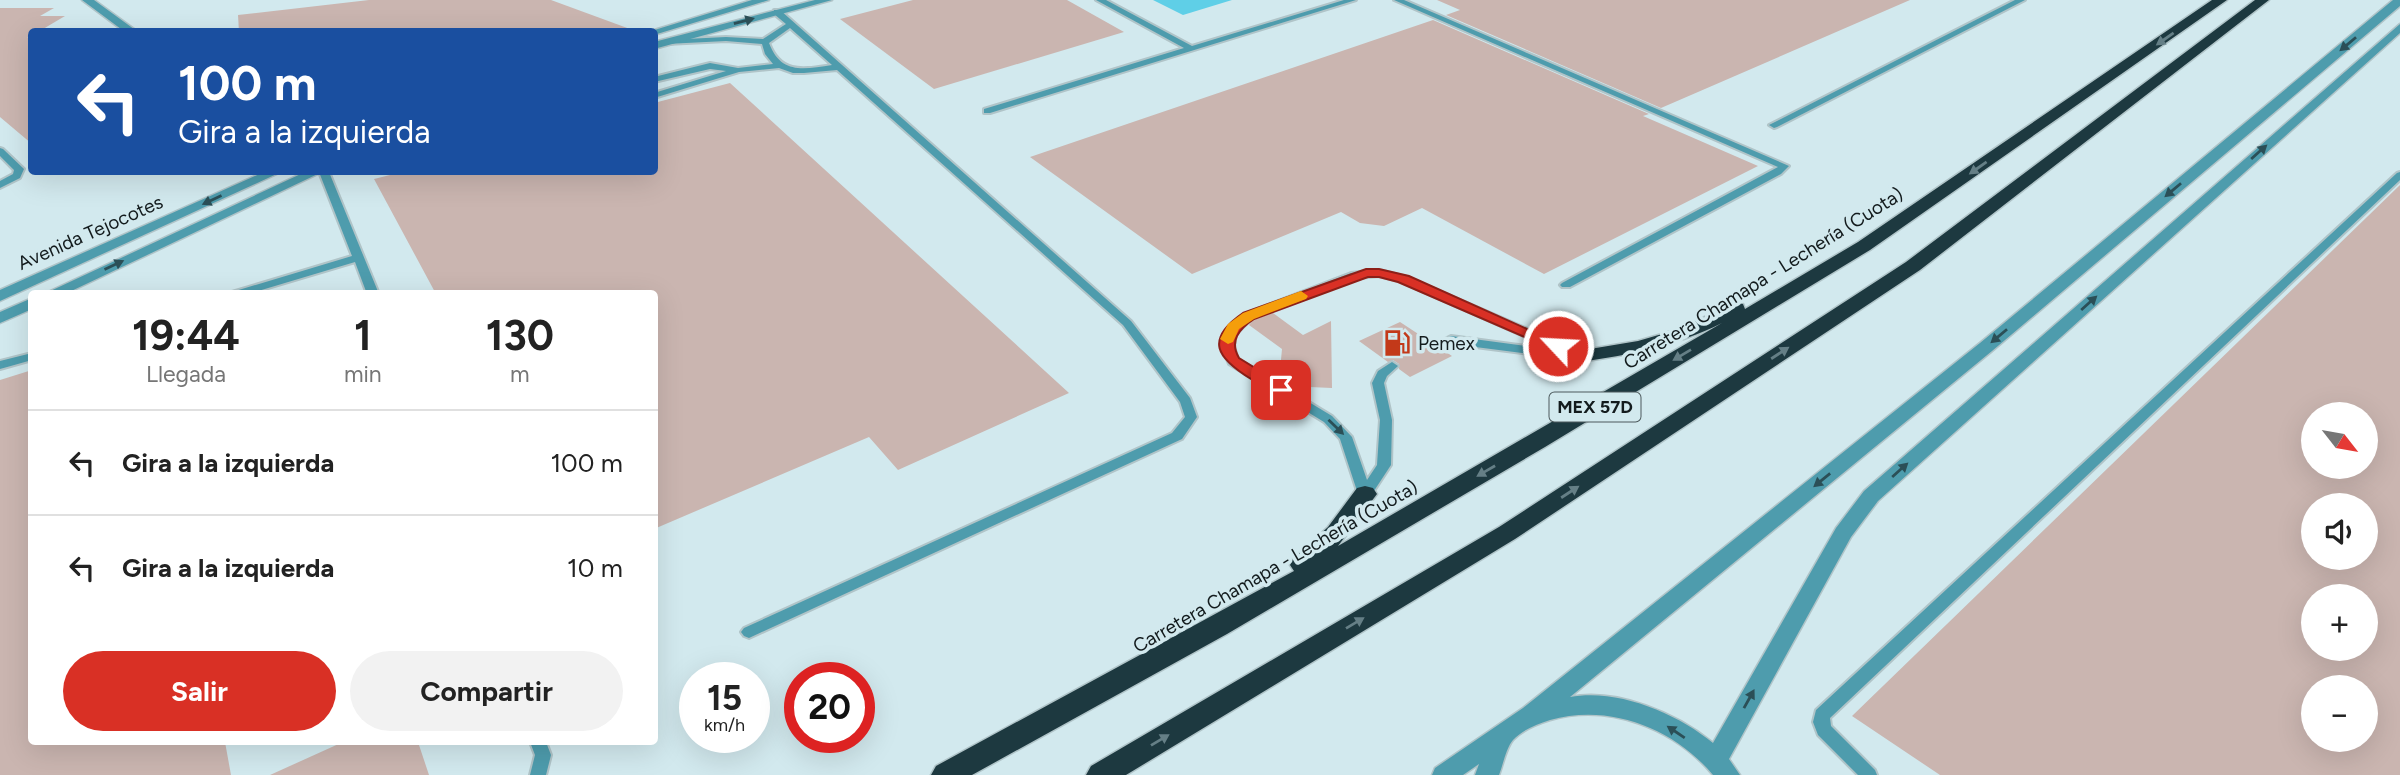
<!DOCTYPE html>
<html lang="es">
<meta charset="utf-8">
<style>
:root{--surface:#fff;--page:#f2f2f2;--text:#222;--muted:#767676;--line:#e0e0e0;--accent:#d93025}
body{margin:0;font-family:Figtree,sans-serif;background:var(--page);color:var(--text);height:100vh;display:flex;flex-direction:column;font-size:26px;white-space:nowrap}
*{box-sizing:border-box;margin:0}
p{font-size:23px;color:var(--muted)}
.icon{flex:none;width:38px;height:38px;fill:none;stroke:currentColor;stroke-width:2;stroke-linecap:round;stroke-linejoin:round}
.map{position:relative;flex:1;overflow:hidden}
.drawer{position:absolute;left:28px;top:290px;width:630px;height:455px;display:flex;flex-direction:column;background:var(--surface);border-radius:7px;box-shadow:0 7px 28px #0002}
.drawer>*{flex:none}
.banner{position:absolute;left:28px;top:28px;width:630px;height:147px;border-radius:7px;box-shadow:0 7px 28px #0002;background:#1a4fa0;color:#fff;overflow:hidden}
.needle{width:46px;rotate:121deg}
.controls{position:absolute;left:2301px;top:402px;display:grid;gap:14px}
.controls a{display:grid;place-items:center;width:77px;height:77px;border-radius:50%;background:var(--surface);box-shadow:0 7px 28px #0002;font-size:35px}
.speed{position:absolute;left:679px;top:662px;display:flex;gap:14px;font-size:35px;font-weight:700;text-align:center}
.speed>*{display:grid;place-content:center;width:91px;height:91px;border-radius:50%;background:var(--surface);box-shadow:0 7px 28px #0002;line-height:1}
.speed small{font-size:18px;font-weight:400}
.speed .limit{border:10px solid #d22;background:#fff;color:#111}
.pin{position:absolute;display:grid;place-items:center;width:60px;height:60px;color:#fff;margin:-30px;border-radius:14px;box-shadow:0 4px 10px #0006}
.me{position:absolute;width:77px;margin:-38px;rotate:295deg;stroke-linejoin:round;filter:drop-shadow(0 0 5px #0008)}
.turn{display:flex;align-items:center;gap:24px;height:147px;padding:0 35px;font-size:32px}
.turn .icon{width:91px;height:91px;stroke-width:2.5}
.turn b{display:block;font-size:49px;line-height:60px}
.eta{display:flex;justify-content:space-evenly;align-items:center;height:119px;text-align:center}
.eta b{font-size:42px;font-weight:700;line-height:49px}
.cta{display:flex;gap:14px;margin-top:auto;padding:14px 35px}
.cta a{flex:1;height:80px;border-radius:42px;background:var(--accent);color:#fff;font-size:28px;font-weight:700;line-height:80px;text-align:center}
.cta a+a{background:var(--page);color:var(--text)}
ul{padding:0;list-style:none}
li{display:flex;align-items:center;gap:21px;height:105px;padding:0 35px;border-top:2px solid var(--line)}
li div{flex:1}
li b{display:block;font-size:26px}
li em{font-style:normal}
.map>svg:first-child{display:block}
.green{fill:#5fcfe7}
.building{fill:#cab5b0;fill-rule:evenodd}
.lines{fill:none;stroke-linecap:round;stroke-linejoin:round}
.service-casing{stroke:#b0c4c8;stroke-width:4}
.minor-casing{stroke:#b0c4c8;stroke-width:3}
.motorway-casing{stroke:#b0c4c8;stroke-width:3}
.service{fill:#4e9cad;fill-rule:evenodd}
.minor{fill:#4e9cad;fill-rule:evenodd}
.motorway{fill:#1d3940;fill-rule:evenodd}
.oneway{fill:#2b4f57}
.oneway2{fill:#657f86}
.route{fill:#d93025;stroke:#8d1f18;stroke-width:2}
.slow{fill:#f59e0b}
.labels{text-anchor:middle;stroke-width:7;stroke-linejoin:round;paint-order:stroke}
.shield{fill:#d2e9ee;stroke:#4c595c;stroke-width:2}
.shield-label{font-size:18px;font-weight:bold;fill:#131b1d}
.street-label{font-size:19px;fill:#131b1d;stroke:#d2e9ee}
.poi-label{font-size:19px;fill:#131b1d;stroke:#d2e9ee;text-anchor:start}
</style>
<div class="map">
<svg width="2400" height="775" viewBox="0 0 2400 775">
<rect width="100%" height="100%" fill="#d2e9ee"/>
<polygon class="green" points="1153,0 1232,0 1183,15"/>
<g class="building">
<polygon points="369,0 551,0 630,29 629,32 239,32 238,15"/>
<polygon points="913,0 1067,0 1124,32 934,89 840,19"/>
<polygon points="1437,0 1910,0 1661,108 1446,15 1460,10"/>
<polygon points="0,8 54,8 40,16 65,16 38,32 32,32 32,35 27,38 32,37 32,144 0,117"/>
<polygon points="1433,20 1649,114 1643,116 1758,166 1544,274 1422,208 1384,226 1360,223 1341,212 1192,274 1030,157"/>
<polygon points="730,83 1069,393 898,470 869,437 654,529 654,294 436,294 374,179 402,172 654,172 654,103"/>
<path d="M2400,185V775H1940L1852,716ZM2314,415H2366V467H2314ZM2314,506H2366V558H2314ZM2314,597H2366V649H2314ZM2314,688H2366V740H2314Z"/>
<polygon points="1273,313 1303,335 1331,321 1332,388 1287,386 1279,381 1282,349 1249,325 1253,320"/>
<polygon points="1400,322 1432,343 1434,349 1443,350 1452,356 1410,377 1399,369 1399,364 1393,360 1388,362 1359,341"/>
<polygon points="32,370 32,742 225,742 231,775 0,775 0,380"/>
<polygon points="343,742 418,742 429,775 270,775"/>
</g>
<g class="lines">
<defs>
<g id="service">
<polygon points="1096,0 1106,0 1192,46 1344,0 1356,0 990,113 984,113 984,109 1184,48"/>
<polygon points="1394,0 1404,0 1789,166 1781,174 1570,287 1562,287 1560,285 1562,283 1778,167"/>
<polygon points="2015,0 2025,0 1777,127 1774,128 1769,125"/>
<path d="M774,10H780L1131,321L1190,398L1197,417L1182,439L749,638L744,636L741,632L744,628L1172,433L1185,417L1180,402L1123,325L837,70L804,73H793L779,68L739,72L654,98V93L726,71L710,69L654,82V77L710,63L738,68L773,64L765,54L762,44L726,41L666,44L662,42L666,40L726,37L763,39L786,24L774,14ZM790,28L832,65C804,69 781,75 769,43Z"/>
<polygon points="0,148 3,149 24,169 20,178 0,188 0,181 13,174 14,170 0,156"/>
<polygon points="319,172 329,172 379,294 367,294 355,262 248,294 230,294 232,292 352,256"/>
<polygon points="2400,172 2400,180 1830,718 1831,726 1875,770 1877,775 1858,775 1818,735 1813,722 1816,710 2397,173"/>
<polygon points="1379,270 1407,277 1583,353 1585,356 1579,360 1572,357 1568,359 1452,344 1439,349 1435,347 1433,345 1451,336 1555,350 1399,281 1379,276 1357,278 1252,318 1235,335 1234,347 1238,359 1332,416 1352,437 1367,480 1377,465 1380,420 1372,383 1378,371 1392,362 1398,366 1387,376 1384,383 1392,420 1391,465 1370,497 1360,497 1358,494 1340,439 1324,422 1229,364 1222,347 1223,335 1232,323 1244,314 1351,273"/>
<polygon points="32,353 32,360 0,369 0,361"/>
<polygon points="530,742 546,742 551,755 546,775 530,775 535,755"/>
</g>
<g id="minor">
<polygon points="82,0 94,0 138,32 125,32"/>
<polygon points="752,0 769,0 657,34 648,32"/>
<polygon points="815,0 832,0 654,49 654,42"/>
<path d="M2393,0H2400V6L1992,351L1570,697C1617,688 1677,713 1713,743L1836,528L1864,491L2400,24V33L1878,501L1851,537L1729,759L1740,775H1713C1674,728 1609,703 1550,720C1537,724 1522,730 1513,740C1506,748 1503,765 1499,775H1475L1479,764L1463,775H1432L1435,768L1523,708L1980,343Z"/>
<polygon points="264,172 281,172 0,301 0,290"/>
<polygon points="305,172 322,172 65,294 44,294"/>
<polygon points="32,298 32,309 0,323 0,312"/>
</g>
<g id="motorway">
<path d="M2212,0H2227L1870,250L1545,447L1227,634L972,775H931L936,766L1294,571L1290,565L1293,559L1328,527L1357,488L1365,486L1373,488L1377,494L1338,546L1722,323C1676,346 1630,355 1579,362L1572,360L1569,356L1572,352L1638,341L1679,329L1736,302L1743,304L1745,309L1858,242Z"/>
<polygon points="2255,0 2269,0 1920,270 1515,539 1126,775 1086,775 1091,766 1499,527 1906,262"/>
</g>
</defs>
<use href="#service" class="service-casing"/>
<use href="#minor" class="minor-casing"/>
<use href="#motorway" class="motorway-casing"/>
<use href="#service" class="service"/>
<use href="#minor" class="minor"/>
<use href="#motorway" class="motorway"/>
</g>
<defs><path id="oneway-solid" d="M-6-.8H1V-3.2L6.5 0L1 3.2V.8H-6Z" transform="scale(1.75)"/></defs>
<g class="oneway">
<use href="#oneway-solid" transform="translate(744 21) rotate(-15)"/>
<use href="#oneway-solid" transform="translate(2348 44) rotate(140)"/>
<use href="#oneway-solid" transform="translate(2259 152) rotate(-42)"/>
<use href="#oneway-solid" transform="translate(2173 190) rotate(140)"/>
<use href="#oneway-solid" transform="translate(212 200) rotate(155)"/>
<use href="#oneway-solid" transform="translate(114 265) rotate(-25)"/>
<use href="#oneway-solid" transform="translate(2089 303) rotate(-42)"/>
<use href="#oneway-solid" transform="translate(1999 336) rotate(140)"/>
<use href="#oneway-solid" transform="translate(1336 427) rotate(44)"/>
<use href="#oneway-solid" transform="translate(1900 470) rotate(-42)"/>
<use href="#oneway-solid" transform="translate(1822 480) rotate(141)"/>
<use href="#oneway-solid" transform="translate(1749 699) rotate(-61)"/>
<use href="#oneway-solid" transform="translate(1676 732) rotate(-146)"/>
</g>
<g class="oneway2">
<use href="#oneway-solid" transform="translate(2165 39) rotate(145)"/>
<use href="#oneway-solid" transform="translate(1978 168) rotate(145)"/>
<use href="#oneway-solid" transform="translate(1780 353) rotate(-33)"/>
<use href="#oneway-solid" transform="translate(1682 355) rotate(149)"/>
<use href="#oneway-solid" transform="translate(1486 471) rotate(150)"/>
<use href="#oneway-solid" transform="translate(1570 492) rotate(-33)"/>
<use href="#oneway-solid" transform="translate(1355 623) rotate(-31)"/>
<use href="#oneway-solid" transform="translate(1160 740) rotate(-31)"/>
</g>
<path class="route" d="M1366,269H1379L1409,276L1565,346L1558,351L1552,349L1398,282L1379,277H1368L1254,319C1239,329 1229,341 1239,358L1286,387L1289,390L1286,394C1274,397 1262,386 1251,379C1217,358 1204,340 1243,313Z"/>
<polygon class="slow" points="1301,291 1308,296 1306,299 1254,319 1239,329 1233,342 1228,344 1220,339 1228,324 1243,313"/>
<defs>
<symbol id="fuel-bare" viewBox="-9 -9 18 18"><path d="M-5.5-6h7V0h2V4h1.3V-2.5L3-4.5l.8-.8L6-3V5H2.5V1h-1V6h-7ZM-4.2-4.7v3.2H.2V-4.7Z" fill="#c33919" stroke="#d2e9ee" stroke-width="2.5" paint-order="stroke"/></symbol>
</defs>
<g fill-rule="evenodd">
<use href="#fuel-bare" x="1378" y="324" width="38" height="38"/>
</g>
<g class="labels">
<rect class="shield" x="1549.5" y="392.5" width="91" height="29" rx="5"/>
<g class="shield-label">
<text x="1595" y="413">MEX 57D</text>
</g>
<g class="street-label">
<text transform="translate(90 232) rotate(-24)" y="7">Avenida Tejocotes</text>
<text transform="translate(1763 278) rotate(-32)" y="7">Carretera Chamapa - Lechería (Cuota)</text>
<text transform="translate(1275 566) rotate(-30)" y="7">Carretera Chamapa - Lechería (Cuota)</text>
</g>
<g class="poi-label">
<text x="1418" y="350">Pemex</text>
</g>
</g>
</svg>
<div class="controls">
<a><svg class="needle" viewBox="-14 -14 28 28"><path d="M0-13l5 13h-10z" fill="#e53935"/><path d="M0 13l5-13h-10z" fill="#767676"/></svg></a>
<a><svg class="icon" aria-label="sound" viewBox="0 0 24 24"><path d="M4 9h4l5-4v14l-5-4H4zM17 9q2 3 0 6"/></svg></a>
<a>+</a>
<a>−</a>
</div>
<div class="speed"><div>15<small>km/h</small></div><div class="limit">20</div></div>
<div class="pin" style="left:1281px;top:390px;background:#d93025"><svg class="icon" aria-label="arrive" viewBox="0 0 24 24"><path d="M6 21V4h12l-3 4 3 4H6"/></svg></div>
<svg class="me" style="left:1558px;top:346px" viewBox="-20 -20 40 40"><circle r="17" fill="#d93025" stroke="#fff" stroke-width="3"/><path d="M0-11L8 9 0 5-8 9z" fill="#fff"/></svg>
<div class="banner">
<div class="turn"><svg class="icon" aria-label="left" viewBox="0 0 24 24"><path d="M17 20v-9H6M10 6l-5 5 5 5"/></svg><div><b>100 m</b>Gira a la izquierda</div></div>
</div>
<section class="drawer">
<div class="eta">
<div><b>19:44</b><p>Llegada</p></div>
<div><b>1</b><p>min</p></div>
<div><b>130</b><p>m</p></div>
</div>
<ul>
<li><svg class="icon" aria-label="left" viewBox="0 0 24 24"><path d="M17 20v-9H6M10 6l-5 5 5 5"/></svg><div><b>Gira a la izquierda</b></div><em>100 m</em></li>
<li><svg class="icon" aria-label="left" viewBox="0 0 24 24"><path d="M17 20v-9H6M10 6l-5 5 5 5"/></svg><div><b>Gira a la izquierda</b></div><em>10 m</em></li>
</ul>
<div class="cta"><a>Salir</a><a>Compartir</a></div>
</section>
</div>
